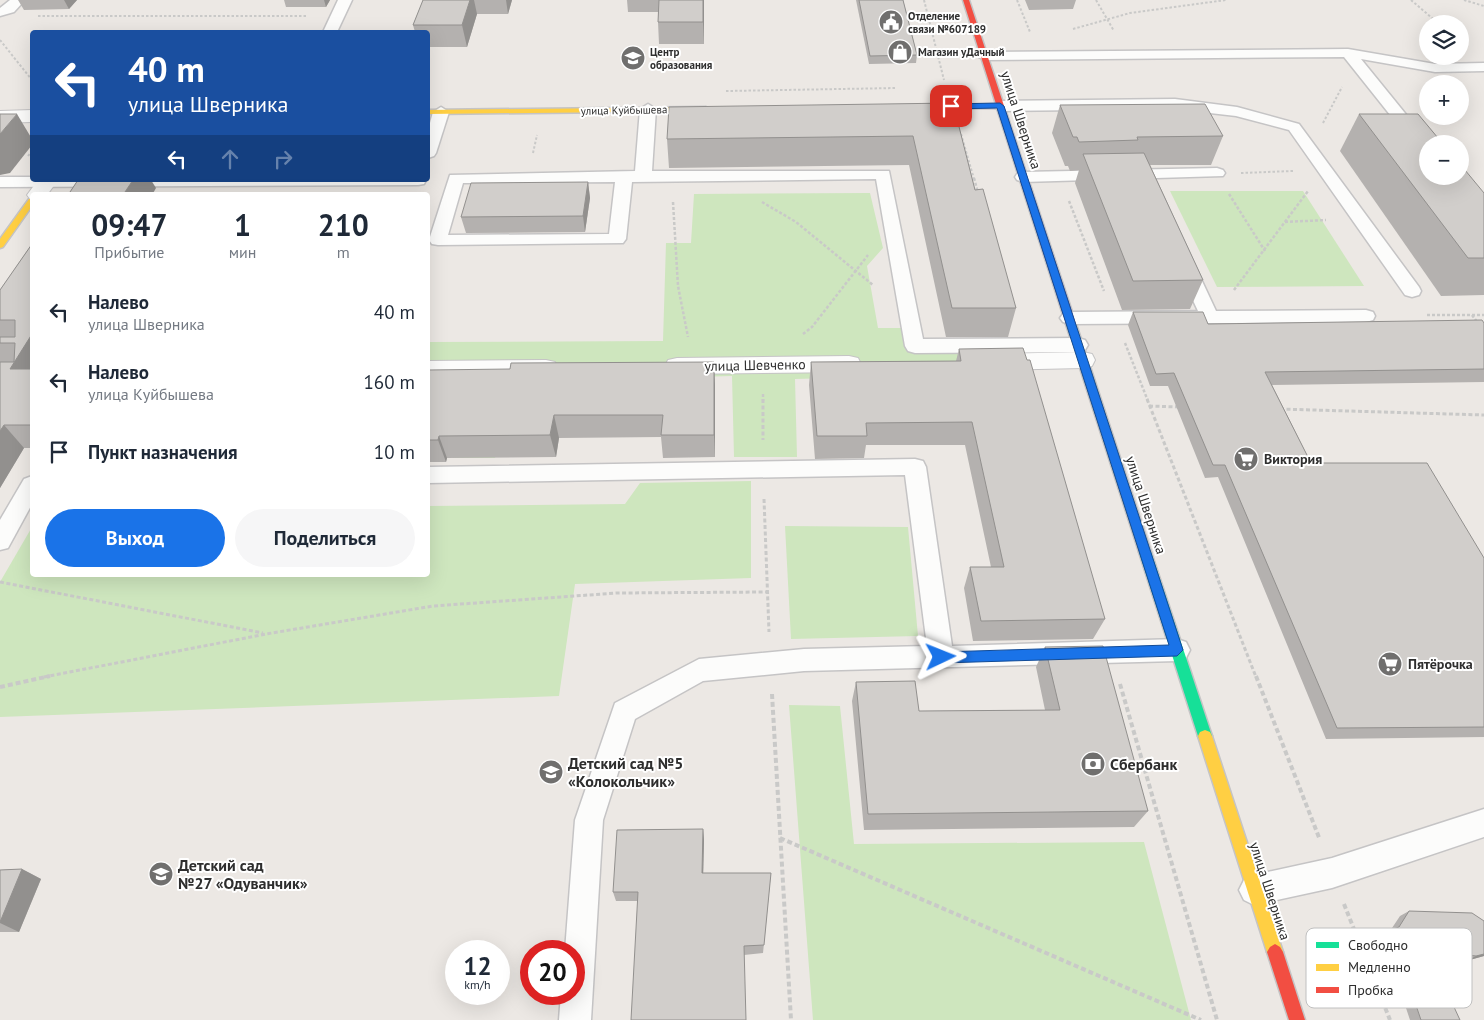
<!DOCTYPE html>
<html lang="ru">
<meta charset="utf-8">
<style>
:root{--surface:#fff;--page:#f6f6f7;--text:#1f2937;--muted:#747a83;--accent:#1a73e8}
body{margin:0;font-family:"PT Sans",sans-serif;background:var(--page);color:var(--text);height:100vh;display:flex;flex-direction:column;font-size:19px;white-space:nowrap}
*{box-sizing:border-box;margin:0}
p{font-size:16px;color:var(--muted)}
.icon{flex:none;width:28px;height:28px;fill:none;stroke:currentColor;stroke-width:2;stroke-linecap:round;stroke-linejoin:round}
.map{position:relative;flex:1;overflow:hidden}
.sheet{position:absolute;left:30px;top:192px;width:400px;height:385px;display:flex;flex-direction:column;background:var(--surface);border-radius:5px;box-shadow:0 5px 20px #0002}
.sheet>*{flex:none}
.guide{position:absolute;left:30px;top:30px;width:400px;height:152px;border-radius:5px;box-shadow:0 5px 20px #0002;background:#1a4fa0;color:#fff;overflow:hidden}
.buttons{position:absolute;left:1419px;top:15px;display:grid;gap:10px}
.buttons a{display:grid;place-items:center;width:50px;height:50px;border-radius:50%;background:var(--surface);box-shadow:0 5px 20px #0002;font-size:25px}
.speed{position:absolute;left:445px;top:940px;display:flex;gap:10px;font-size:25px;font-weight:700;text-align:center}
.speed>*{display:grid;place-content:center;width:65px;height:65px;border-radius:50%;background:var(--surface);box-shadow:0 5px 20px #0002;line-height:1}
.speed small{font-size:12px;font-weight:400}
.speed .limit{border:8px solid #d22;background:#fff;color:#111}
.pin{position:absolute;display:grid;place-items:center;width:42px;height:42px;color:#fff;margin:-21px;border-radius:10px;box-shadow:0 2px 8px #0006}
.me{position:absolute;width:55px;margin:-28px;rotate:88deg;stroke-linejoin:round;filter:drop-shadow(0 0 4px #0008)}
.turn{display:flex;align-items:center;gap:18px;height:105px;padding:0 15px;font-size:22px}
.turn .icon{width:65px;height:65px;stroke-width:2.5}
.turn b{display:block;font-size:35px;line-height:42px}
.lanes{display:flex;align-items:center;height:48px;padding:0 15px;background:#0003;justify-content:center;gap:25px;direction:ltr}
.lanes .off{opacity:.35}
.eta{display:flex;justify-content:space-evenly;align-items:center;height:85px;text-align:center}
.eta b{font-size:30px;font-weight:800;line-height:35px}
.cta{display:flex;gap:10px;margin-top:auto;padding:10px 15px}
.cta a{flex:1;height:58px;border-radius:30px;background:var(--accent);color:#fff;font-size:20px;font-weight:800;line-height:58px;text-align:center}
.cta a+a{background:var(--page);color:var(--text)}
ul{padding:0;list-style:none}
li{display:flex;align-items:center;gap:15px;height:70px;padding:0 15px}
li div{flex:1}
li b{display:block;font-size:19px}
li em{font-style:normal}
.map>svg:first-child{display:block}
.green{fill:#cee6be}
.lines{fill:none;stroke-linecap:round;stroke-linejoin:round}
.lane-casing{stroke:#c5c4c5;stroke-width:3}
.street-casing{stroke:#c5c4c5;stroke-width:2}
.fast-casing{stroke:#c5c4c5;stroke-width:3}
.slow-casing{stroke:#c5c4c5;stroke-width:3}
.jam-casing{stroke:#c5c4c5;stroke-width:3}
.path-far3{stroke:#c9c9c8;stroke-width:2;stroke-dasharray:2.5 2;stroke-linecap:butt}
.path-far2{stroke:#c9c9c8;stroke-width:2.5;stroke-dasharray:3 2;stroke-linecap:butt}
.path-far1{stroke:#c9c9c8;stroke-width:3;stroke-dasharray:4 2.5;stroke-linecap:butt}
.path{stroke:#c9c9c8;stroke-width:4;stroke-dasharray:5 3;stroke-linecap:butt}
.lane{fill:#fcfcfb;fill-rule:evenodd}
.street{fill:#fcfcfb;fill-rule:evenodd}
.fast{fill:#16e098;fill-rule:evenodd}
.slow{fill:#ffcf43;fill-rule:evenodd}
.jam{fill:#f24e42;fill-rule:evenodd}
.wall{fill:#b4b1af}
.shaded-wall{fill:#92908e}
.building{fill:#d1cecb;stroke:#92908e}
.route{fill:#1a73e8;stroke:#114b97}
.labels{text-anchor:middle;stroke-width:4;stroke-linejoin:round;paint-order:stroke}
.far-poi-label{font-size:11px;font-weight:bold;fill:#2e2e2e;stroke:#fff;text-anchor:start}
.far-street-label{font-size:11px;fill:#2e2e2e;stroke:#fff}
.street-label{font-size:14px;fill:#2e2e2e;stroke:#fff}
.poi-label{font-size:14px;font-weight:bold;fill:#2e2e2e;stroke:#fff;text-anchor:start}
.near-poi-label{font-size:16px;font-weight:bold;fill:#2e2e2e;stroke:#fff;text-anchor:start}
.key{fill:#fff;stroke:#c0c0c0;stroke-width:1}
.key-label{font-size:14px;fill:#2e2e2e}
</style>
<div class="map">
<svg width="1484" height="1020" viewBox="0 0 1484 1020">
<rect width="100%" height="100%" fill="#ece8e4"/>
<g class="green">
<polygon points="1170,191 1303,191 1364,286 1217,287"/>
<polygon points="870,193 883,248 867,266 878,328 901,328 905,347 1011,349 1020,373 795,379 797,457 734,457 732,376 511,382 495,458 453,458 470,382 428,382 428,342 663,341 666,243 691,243 694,194"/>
<polygon points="751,481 751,578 575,584 559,696 0,717 0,582 32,527 32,575 428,575 428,506 625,504 640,483"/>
<polygon points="785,526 908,527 918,636 791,639"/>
<polygon points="789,705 840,706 854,844 1144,842 1191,1020 813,1020"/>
</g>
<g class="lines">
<defs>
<g id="lane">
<polygon points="10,0 25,0 14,12 0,16 0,8"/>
<polygon points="338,0 352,0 337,32 323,32"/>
<polygon points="1348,49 1435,64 1484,63 1484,71 1435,72 1361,59 1430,144 1428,144 1428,157 1422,155 1344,57 984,60 977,56 984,52"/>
<polygon points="1175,99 1237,107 1299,124 1419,287 1421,291 1419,295 1412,297 1405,295 1289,130 1236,116 1175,109 1000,111 992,106 1000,101"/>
<path d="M648,104L656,109L652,171H889L923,339L1078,338L1085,340L1088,345L1085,350L1078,352L915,353L908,351L905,346L876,179L632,182L626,239L623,243L438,245L432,244L429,240L450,175L635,171L640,109ZM615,182L609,234L448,235L463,183Z"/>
<polygon points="441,107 449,112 436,153 434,156 428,158 428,130 433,112"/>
<polygon points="1217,168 1223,170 1225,173 1223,176 1023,182 1017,180 1015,177 1017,174 1023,172"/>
<polygon points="0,177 32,177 32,180 426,180 424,184 418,185 0,187"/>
<polygon points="1185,258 1191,260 1194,264 1216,311 1366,310 1373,312 1375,316 1373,320 1366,322 1070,324 1063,322 1060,318 1063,314 1070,312 1198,311 1176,264 1179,260"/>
<polygon points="915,459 923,461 926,467 952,646 1177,639 1186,642 1190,650 1186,658 1177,661 804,671 703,681 635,719 603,820 591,1020 559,1020 561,994 574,994 574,951 565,951 575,820 615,703 699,659 804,649 927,646 905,475 428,483 428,467"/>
<polygon points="32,476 32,504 8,548 0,550 0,520 24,479"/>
<polygon points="1484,809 1484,837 1332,888 1254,905 1244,900 1239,890 1244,880 1254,875 1332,858"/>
</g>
<g id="street">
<polygon points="32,110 32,122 0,123 0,111"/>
<polygon points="38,180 58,180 47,195 32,195 32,200 30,199 27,195"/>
<polygon points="1083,352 1092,354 1095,360 1092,366 1083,368 992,370 983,368 980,362 983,356 992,354"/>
<polygon points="849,356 858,358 861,364 858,370 849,372 677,374 668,372 665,366 668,360 677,358"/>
<polygon points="546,360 555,362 558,368 555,374 546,376 428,378 428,361"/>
</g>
<polygon id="fast" points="1145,547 1149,549 1151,552 1212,736 1210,740 1205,742 1200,740 1198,736 1139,552 1141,549"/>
<g id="slow">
<polygon points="706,107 710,109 709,111 428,114 428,110"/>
<polygon points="29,199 32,199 32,206 3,247 0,248 0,239"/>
<polygon points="1071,321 1076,324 1151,552 1149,555 1141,555 1139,552 1066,324"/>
<polygon points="1205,730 1210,732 1212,736 1283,952 1280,957 1275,960 1270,957 1267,952 1198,736 1200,732"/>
</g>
<g id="jam">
<polygon points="963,0 969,0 1076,324 1074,326 1071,327 1066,324 997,108 917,109 913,107 917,105 996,104"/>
<polygon points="1275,944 1280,947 1283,952 1305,1020 1289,1020 1267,952 1270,947"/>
</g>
</defs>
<use href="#lane" class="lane-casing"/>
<use href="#street" class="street-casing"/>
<use href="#fast" class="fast-casing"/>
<use href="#slow" class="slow-casing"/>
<use href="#jam" class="jam-casing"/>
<g class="path-far3">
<polyline points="924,0 944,80"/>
<polyline points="1017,0 1030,32"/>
<polyline points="1096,0 1114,31"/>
<polyline points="1411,0 1439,24"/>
<polyline points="1464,0 1484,6"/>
<polyline points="38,16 307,16"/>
<polyline points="1073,29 1130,13 1226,0"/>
<polyline points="0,40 32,80"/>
<polyline points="726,91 897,88"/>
<polyline points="1323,123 1342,87"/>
<polyline points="961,134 974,179"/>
<polyline points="533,153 537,135"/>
<polyline points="28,156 32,151"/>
<polyline points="1241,173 1293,171"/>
</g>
<g class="path-far2">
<polyline points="974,178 978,193"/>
<polyline points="1229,194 1265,251"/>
<polyline points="1069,201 1104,291"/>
<polyline points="673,202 678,286 688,337"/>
<polyline points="762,202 796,222 873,285"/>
<polyline points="1285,222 1326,220"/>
<polyline points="1234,290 1308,191"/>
<polyline points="1427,315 1472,315 1478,323"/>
<polyline points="1472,315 1484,315"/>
<polyline points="803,334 812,327 868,255"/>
<polyline points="1125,343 1148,401"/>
<polyline points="763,394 763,401"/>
</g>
<g class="path-far1">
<polyline points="763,399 763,440"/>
<polyline points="1147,399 1256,677"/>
<polyline points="1149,406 1179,407"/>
<polyline points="1280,409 1484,415"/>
<polyline points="764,499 769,632"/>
<polyline points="0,582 263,633"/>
<polyline points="44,677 266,634 433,606 617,593 767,592"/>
</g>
<g class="path">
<polyline points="1256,676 1320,840"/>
<polyline points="1120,684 1217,1020"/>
<polyline points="0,687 50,676"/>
<polyline points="772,694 791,1020"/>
<polyline points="780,838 1201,1020"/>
<polyline points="1344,904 1390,1020"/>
</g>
<use href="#lane" class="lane"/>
<use href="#street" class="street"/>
<use href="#fast" class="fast"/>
<use href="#slow" class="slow"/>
<use href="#jam" class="jam"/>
</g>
<g class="wall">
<polygon points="18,0 77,0 69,9 24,10"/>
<polygon points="284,0 330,0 326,7 286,7"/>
<polygon points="423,0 512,0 508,14 477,14 467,47 428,47 428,32 415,32 413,25"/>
<polygon points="627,0 704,0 704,44 659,44 658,22 658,12 628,12"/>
<polygon points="856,0 903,0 917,55 916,63 869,64"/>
<polygon points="1025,0 1076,0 1073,9 1029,10"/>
<polygon points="953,103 975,190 1016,308 1008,337 946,337 909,165 669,168 667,139"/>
<polygon points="1060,105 1223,136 1211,165 1150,165 1203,280 1190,309 1122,310 1075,183 1079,170 1070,171 1068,166 1065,166 1052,133"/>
<polygon points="1359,114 1484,193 1484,295 1441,296 1340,151"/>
<polygon points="588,182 590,198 585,232 466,233 461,217"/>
<polygon points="32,244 32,448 24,448 0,488 0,290"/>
<polygon points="1133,312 1208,324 1484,323 1484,382 1272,385 1311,463 1484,558 1484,737 1326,739 1218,477 1205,478 1168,386 1150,386 1128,325"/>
<polygon points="959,349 1105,619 1093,639 973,641 964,588 970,567 991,567 965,445 866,445 864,458 815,459 809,385 811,362 956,361"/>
<polygon points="428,370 715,385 715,457 663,458 661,437 559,438 556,457 447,458 446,462 428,462"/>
<polygon points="1045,647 1148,811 1134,827 864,830 852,701 856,682 919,711 1045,710 1036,667"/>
<polygon points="703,829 704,840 703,873 771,873 763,953 744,955 638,901 616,901 613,892"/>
<polygon points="22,869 41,879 19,932 0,932 0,870"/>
<polygon points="1409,911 1484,921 1484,956 1466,961 1418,955 1460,1020 1410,1020 1387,951 1378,950 1384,940 1382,935 1390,931 1400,916"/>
</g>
<g class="shaded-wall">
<polygon points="64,0 77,0 69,9"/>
<polygon points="324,0 330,0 326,7"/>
<polygon points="470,0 474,0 477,14 467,47 462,25"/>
<polygon points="506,0 512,0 508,14"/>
<polygon points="703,0 704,0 704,44 703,22"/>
<polygon points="17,114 32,139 32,145 10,173 0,175 0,134"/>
<polygon points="133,180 151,180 156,188 152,195 123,195"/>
<polygon points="588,182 590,198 585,232 583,216"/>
<polygon points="32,334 32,387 10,369"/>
<polygon points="714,362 715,385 715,457 714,435"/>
<polygon points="554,415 559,438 556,457 550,435"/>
<polygon points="4,425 24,448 0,488 0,431"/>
<polygon points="439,436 447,458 446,462 438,440"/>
<polygon points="703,829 704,840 703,883 702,873"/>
<polygon points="22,869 41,879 19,932 0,923 0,922"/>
<polygon points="1484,954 1484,956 1466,961 1476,956"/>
</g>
<g class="building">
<polygon points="423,0 470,0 462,25 413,25"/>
<polygon points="659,0 703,0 703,22 658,22"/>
<polygon points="859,0 903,0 917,55 870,56"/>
<polygon points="953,103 975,190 983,189 1016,308 952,308 913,136 667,139 669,107"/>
<polygon points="1205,104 1223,136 1137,137 1138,140 1079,142 1077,137 1073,137 1060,105"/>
<polygon points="0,114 17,114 0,134"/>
<polygon points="1359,114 1418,114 1443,144 1428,144 1428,176 1460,176 1460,164 1484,193 1484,258 1468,258"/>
<polygon points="1144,153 1203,280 1133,281 1083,154"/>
<polygon points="78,180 133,180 123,195 68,195"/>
<polygon points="588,182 583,216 461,217 471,183"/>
<polygon points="32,244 32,334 10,369 32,369 32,425 4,425 0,431 0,362 14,362 15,343 0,343 0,337 15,337 15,320 0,320 0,290"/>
<polygon points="1133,312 1203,312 1208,324 1482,320 1484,323 1484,369 1265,372 1311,463 1427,463 1484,558 1484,727 1337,728 1225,465 1213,465 1174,373 1156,374"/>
<polygon points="1023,348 1027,360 1030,360 1105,619 981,621 970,567 1004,567 972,422 866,423 867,436 817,436 811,362 961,361 959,349"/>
<polygon points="714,362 714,435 661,435 663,415 554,415 550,435 439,436 438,440 428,440 428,370 510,369 511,363"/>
<polygon points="1103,646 1148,811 868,814 856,682 915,681 919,711 1060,710 1045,647"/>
<polygon points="703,829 702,873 771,873 764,945 744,946 746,1020 631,1020 638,892 613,892 617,830"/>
<polygon points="22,869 0,922 0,870"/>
<polygon points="1409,911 1472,913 1484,921 1484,954 1476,956 1414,949 1454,1007 1460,1020 1421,1020 1396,947 1387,945 1393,936 1391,930 1399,927"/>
</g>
<polygon class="route" points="1000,103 1004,106 1183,650 1177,656 941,663 935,657 941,652 1169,645 997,108 951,109 947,106 951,104"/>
<defs>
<symbol id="civic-disc" viewBox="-11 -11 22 22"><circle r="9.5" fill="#706f6e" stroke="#fff"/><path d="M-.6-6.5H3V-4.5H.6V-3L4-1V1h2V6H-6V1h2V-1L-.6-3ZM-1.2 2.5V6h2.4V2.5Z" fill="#fff"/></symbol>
<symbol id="shop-disc" viewBox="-11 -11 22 22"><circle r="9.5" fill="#706f6e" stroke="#fff"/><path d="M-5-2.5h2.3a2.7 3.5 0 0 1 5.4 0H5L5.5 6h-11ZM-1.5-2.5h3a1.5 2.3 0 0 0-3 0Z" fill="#fff"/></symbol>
<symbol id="school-disc" viewBox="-11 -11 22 22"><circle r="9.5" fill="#706f6e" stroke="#fff"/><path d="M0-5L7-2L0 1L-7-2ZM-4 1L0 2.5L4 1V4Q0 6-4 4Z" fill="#fff"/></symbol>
<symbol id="supermarket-disc" viewBox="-11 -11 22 22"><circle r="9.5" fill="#706f6e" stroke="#fff"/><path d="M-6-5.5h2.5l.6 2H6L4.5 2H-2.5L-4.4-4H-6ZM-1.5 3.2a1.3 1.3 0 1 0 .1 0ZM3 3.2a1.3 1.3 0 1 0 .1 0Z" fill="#fff"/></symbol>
<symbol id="bank-disc" viewBox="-11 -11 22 22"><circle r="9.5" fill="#706f6e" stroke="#fff"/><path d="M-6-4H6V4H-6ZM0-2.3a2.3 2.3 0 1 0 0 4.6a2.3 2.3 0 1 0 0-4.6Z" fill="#fff"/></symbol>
</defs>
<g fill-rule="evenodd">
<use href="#civic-disc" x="877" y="8" width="28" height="28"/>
<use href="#shop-disc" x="886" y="38" width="28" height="28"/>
<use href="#school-disc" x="619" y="44" width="28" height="28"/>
<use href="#supermarket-disc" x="1232" y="445" width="28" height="28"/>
<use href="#supermarket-disc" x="1376" y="650" width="28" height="28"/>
<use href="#bank-disc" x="1079" y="750" width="28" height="28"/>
<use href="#school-disc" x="537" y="758" width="28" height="28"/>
<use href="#school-disc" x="147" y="860" width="28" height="28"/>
</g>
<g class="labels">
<g class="far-poi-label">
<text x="908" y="20">Отделение<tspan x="908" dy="13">связи №607189</tspan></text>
<text x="650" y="56">Центр<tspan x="650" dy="13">образования</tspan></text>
<text x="918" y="56">Магазин уДачный</text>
</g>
<g class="far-street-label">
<text transform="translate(624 110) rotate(-1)" y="4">улица Куйбышева</text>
</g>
<g class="street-label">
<text transform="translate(1021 120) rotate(72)" y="5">улица Шверника</text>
<text transform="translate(755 365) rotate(-1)" y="5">улица Шевченко</text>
<text transform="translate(1146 505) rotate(72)" y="5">улица Шверника</text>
<text transform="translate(1270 891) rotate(72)" y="5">улица Шверника</text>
</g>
<g class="poi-label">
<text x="1264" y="464">Виктория</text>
<text x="1408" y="669">Пятёрочка</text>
</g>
<g class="near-poi-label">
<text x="568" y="769">Детский сад №5<tspan x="568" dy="18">«Колокольчик»</tspan></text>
<text x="1110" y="770">Сбербанк</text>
<text x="178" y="871">Детский сад<tspan x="178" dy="18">№27 «Одуванчик»</tspan></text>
</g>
</g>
<rect x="1306" y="928" width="166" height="80" rx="8" class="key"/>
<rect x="1316" y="942" width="23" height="6" fill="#16e098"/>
<rect x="1316" y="964" width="23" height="7" fill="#ffcf43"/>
<rect x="1316" y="987" width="23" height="6" fill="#f24e42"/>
<g class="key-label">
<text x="1348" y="950">Свободно</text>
<text x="1348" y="972">Медленно</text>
<text x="1348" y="995">Пробка</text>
</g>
</svg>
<div class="buttons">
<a><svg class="icon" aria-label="layers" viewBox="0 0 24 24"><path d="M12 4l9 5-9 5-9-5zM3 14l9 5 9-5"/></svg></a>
<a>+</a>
<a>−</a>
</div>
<div class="speed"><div>12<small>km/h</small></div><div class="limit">20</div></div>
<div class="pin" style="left:951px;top:106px;background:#d93025"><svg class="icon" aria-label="arrive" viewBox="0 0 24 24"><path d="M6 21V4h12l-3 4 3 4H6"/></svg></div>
<svg class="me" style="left:941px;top:657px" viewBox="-20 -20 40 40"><path d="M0-17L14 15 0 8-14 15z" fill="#1a73e8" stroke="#fff" stroke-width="4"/></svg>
<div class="guide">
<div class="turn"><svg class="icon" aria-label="left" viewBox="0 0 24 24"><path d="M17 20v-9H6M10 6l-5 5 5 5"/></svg><div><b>40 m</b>улица Шверника</div></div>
<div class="lanes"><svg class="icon" aria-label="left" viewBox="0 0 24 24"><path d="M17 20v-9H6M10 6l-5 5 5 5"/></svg><svg class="icon off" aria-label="ahead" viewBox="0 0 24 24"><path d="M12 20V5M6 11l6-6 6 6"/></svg><svg class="icon off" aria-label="right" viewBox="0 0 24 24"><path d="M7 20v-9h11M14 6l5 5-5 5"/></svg></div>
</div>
<section class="sheet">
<div class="eta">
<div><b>09:47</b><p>Прибытие</p></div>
<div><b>1</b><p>мин</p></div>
<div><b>210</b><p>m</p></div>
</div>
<ul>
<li><svg class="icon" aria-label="left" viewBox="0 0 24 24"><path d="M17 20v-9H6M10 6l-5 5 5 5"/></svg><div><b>Налево</b><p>улица Шверника</p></div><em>40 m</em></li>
<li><svg class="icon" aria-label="left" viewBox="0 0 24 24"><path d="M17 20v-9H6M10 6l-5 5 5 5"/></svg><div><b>Налево</b><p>улица Куйбышева</p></div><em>160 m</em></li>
<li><svg class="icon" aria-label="arrive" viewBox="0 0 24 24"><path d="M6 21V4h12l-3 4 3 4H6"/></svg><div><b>Пункт назначения</b></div><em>10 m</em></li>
</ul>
<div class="cta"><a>Выход</a><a>Поделиться</a></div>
</section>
</div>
